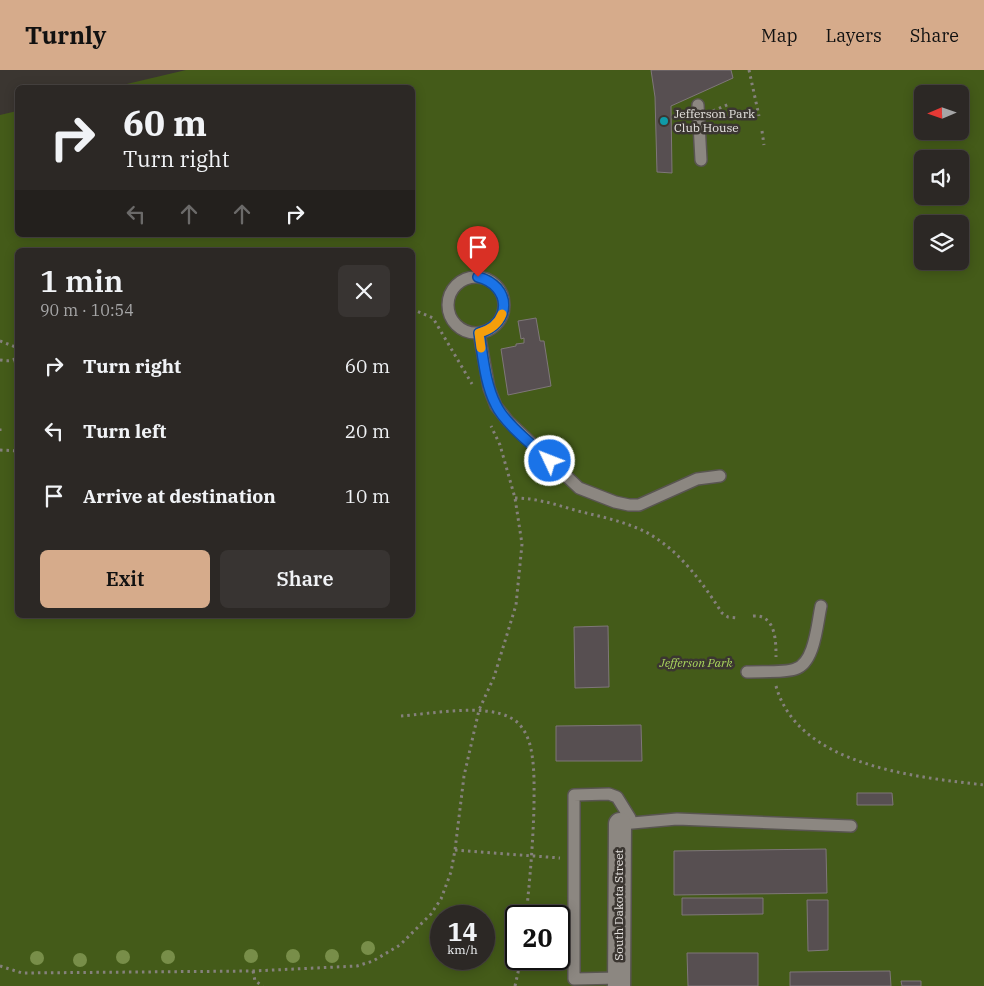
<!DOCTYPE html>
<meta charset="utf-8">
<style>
:root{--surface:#2c2825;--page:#383432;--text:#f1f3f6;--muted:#a6a6a7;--line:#484442;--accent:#d6ab8b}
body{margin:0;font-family:"IBM Plex Serif",serif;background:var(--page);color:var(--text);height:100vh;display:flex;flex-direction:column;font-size:19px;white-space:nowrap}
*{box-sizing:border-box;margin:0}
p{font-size:16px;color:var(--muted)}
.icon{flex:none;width:28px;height:28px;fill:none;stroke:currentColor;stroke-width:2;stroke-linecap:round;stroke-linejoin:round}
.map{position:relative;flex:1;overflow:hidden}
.sheet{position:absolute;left:15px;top:178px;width:400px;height:370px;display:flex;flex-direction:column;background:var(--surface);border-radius:8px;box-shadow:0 2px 12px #0003,0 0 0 1px var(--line)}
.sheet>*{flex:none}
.guide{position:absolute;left:15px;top:15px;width:400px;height:152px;border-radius:8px;box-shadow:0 2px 12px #0003,0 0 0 1px var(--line);background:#2c2825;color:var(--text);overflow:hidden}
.needle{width:32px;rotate:268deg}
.tools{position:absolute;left:914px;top:15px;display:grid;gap:10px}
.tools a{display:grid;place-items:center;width:55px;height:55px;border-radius:8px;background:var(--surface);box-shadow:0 2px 12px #0003,0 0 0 1px var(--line);font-size:25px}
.speed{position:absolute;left:430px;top:835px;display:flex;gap:10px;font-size:25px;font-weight:700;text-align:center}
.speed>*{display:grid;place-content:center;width:65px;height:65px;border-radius:50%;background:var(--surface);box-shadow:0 2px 12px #0003,0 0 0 1px var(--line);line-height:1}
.speed small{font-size:12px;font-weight:400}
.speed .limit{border:2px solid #111;border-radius:8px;background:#fff;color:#111}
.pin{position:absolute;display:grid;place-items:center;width:42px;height:42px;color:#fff;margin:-51px -21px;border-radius:50% 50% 50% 0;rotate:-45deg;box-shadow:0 0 5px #0007}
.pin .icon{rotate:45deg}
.me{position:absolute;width:55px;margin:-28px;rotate:313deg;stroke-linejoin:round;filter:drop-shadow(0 0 4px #0008)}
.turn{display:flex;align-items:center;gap:18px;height:105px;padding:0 25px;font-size:22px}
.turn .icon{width:65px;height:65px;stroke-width:2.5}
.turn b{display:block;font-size:35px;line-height:42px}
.lanes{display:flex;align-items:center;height:48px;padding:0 25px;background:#0003;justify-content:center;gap:25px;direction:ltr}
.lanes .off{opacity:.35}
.round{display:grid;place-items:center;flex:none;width:52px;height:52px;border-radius:8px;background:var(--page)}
.overview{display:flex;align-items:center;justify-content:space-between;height:85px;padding:0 25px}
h1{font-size:30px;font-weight:600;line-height:38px}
.button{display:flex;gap:10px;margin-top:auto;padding:10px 25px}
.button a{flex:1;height:58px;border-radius:8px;background:var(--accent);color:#111;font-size:20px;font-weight:600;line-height:58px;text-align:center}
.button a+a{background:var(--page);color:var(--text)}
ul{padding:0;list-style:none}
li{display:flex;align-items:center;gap:15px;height:65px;padding:0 25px}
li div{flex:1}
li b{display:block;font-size:19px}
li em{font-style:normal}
header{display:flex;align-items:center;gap:30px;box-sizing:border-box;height:70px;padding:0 25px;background:var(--accent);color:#111}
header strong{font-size:24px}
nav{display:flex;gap:28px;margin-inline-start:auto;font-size:18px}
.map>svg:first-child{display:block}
.green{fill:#445b19;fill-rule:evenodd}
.building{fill:#574f51;stroke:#7f7779}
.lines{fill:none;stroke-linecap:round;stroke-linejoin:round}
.lane-casing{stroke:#595551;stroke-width:14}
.street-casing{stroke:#595551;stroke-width:25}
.path{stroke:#85817c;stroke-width:3;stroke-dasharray:2.5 4;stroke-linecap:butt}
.lane{stroke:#8c8781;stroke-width:11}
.street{stroke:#8c8781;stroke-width:22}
.tree{fill:#788e49}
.route-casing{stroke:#114b97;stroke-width:12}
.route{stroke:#1a73e8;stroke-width:9}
.slow{stroke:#f59e0b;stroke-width:9}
.culture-dot{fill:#0f9aa8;stroke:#3b3631;stroke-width:2}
.labels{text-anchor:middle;stroke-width:5;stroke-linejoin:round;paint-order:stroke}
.poi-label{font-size:12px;fill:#e6e3e0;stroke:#3b3631;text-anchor:start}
.park-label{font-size:12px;font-style:italic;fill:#a9d65c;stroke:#3b3631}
.street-label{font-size:12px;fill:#e6e3e0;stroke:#3b3631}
</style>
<header>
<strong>Turnly</strong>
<nav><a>Map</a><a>Layers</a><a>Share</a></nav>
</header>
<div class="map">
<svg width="984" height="916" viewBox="0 0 984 916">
<rect width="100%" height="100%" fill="#3b3631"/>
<path class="green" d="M186,0H984V916H0V45L17,41L18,165H412V18L114,17ZM922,24H960V61H922ZM922,89H960V126H922ZM922,154H960V191H922ZM18,180H412V545H18ZM441,846H484V889H441ZM516,846H559V889H516Z"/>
<g class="building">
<polygon points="651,0 731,0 733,8 671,36 672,103 657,102 655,27"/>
<polygon points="536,248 540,271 544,271 551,316 508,325 501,279 516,276 516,274 524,273 524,268 521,269 518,251"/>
<polygon points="608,556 609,617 575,618 574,557"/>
<polygon points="641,655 642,691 556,691 556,656"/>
<polygon points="857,723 892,723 893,735 857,735"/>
<polygon points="826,779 827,823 674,825 674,781"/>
<polygon points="682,828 763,828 763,844 682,845"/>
<polygon points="807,830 828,830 828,880 808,881"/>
<polygon points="687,883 758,883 758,916 688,916"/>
<polygon points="890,901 891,916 790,916 790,902"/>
<polygon points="901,911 921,911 921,916 902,916"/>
</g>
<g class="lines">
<defs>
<g id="lane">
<polyline points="698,35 701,90"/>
<circle cx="476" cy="235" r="28"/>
<polyline points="479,263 489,318 496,336 508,351 579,418 615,432 629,435 639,435 697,409 720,406"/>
<path d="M747,602C759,601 785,603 795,599C815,593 817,554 821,536"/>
<polyline points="621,754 677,749 851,756"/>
<polyline points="619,908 574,909 574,725 609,724 617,727 630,748"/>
</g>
<polyline id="street" points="619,916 620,754"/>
</defs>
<use href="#lane" class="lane-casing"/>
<use href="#street" class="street-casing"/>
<g class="path">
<polyline points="749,0 759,46"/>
<polyline points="713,41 729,34"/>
<polyline points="762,61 764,75"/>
<polyline points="412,239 433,248 472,314"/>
<polyline points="0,271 18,278"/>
<path d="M0,290C7,291 13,292 18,286"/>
<polyline points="15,290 16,304"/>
<polyline points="0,361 0,357"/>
<polyline points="0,380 18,381"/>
<path d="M515,428C537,428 557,435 578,441C598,446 618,450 637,458C674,473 701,510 722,543L728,547L739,548"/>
<path d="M753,546C776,544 776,572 776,587"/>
<path d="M776,616C798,696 916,707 984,715"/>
<path d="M401,646C431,644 484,633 511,648C521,653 527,664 530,675C535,695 534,716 534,736C533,773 530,809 526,846"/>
<polyline points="455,780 560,788"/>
<polyline points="0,896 22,903 253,901 357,896 373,891 400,875 431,844 441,829 451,802 455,780 464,706 479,640 494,607 516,535 522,474 515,428 500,375 491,356"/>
<polyline points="253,901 255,911 263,916"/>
<polyline points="515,916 521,889"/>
</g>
<use href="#lane" class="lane"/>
<use href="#street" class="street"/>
</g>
<g class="tree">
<circle cx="368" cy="878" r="7"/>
<circle cx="251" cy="886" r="7"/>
<circle cx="293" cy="886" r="7"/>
<circle cx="332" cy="886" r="7"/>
<circle cx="123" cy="887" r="7"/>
<circle cx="168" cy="887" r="7"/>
<circle cx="37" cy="888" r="7"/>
<circle cx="80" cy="890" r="7"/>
</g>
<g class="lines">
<defs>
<path id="route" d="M478,207C512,216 512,254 479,263C483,286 485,314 496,335C505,354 535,377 550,391"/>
</defs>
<use href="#route" class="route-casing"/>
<use href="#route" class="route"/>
<path class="slow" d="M481,278L479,263C490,260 498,255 502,244"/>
</g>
<circle class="culture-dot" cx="664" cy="51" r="5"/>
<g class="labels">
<g class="poi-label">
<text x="674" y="48">Jefferson Park<tspan x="674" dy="14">Club House</tspan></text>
</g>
<g class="park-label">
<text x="696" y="597">Jefferson Park</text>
</g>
<g class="street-label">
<text transform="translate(619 835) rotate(-90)" y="4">South Dakota Street</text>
</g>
</g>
</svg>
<div class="tools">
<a><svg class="needle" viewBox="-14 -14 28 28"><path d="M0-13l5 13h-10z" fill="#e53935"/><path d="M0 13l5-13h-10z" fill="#a6a6a7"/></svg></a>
<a><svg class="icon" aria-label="sound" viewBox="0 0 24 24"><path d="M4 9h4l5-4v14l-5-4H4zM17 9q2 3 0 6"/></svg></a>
<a><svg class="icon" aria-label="layers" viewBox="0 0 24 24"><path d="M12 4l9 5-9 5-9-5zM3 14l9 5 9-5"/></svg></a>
</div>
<div class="speed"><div>14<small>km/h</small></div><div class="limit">20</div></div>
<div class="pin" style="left:478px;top:207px;background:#d93025"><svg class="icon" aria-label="arrive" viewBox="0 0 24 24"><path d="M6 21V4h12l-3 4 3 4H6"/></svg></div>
<svg class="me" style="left:550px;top:391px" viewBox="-20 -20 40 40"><circle r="17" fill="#1a73e8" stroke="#fff" stroke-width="3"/><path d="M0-11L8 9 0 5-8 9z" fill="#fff"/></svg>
<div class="guide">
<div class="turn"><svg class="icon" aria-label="right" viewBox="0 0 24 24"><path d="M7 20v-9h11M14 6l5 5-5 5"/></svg><div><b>60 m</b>Turn right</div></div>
<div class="lanes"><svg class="icon off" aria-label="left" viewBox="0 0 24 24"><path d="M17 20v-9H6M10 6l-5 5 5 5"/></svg><svg class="icon off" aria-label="ahead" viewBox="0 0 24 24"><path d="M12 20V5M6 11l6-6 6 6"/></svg><svg class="icon off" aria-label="ahead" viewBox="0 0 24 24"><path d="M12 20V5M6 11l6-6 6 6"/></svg><svg class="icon" aria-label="right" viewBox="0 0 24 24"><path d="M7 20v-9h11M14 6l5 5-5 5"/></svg></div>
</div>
<section class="sheet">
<div class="overview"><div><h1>1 min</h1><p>90 m · 10:54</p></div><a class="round"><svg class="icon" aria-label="close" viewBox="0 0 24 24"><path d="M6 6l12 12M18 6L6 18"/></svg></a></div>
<ul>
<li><svg class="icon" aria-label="right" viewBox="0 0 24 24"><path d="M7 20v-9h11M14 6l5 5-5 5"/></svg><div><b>Turn right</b></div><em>60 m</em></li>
<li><svg class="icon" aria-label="left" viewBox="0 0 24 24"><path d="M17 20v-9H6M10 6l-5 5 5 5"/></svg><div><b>Turn left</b></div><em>20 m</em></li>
<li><svg class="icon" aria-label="arrive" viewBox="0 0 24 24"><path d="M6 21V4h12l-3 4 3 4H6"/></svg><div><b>Arrive at destination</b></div><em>10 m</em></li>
</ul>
<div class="button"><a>Exit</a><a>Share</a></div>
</section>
</div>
